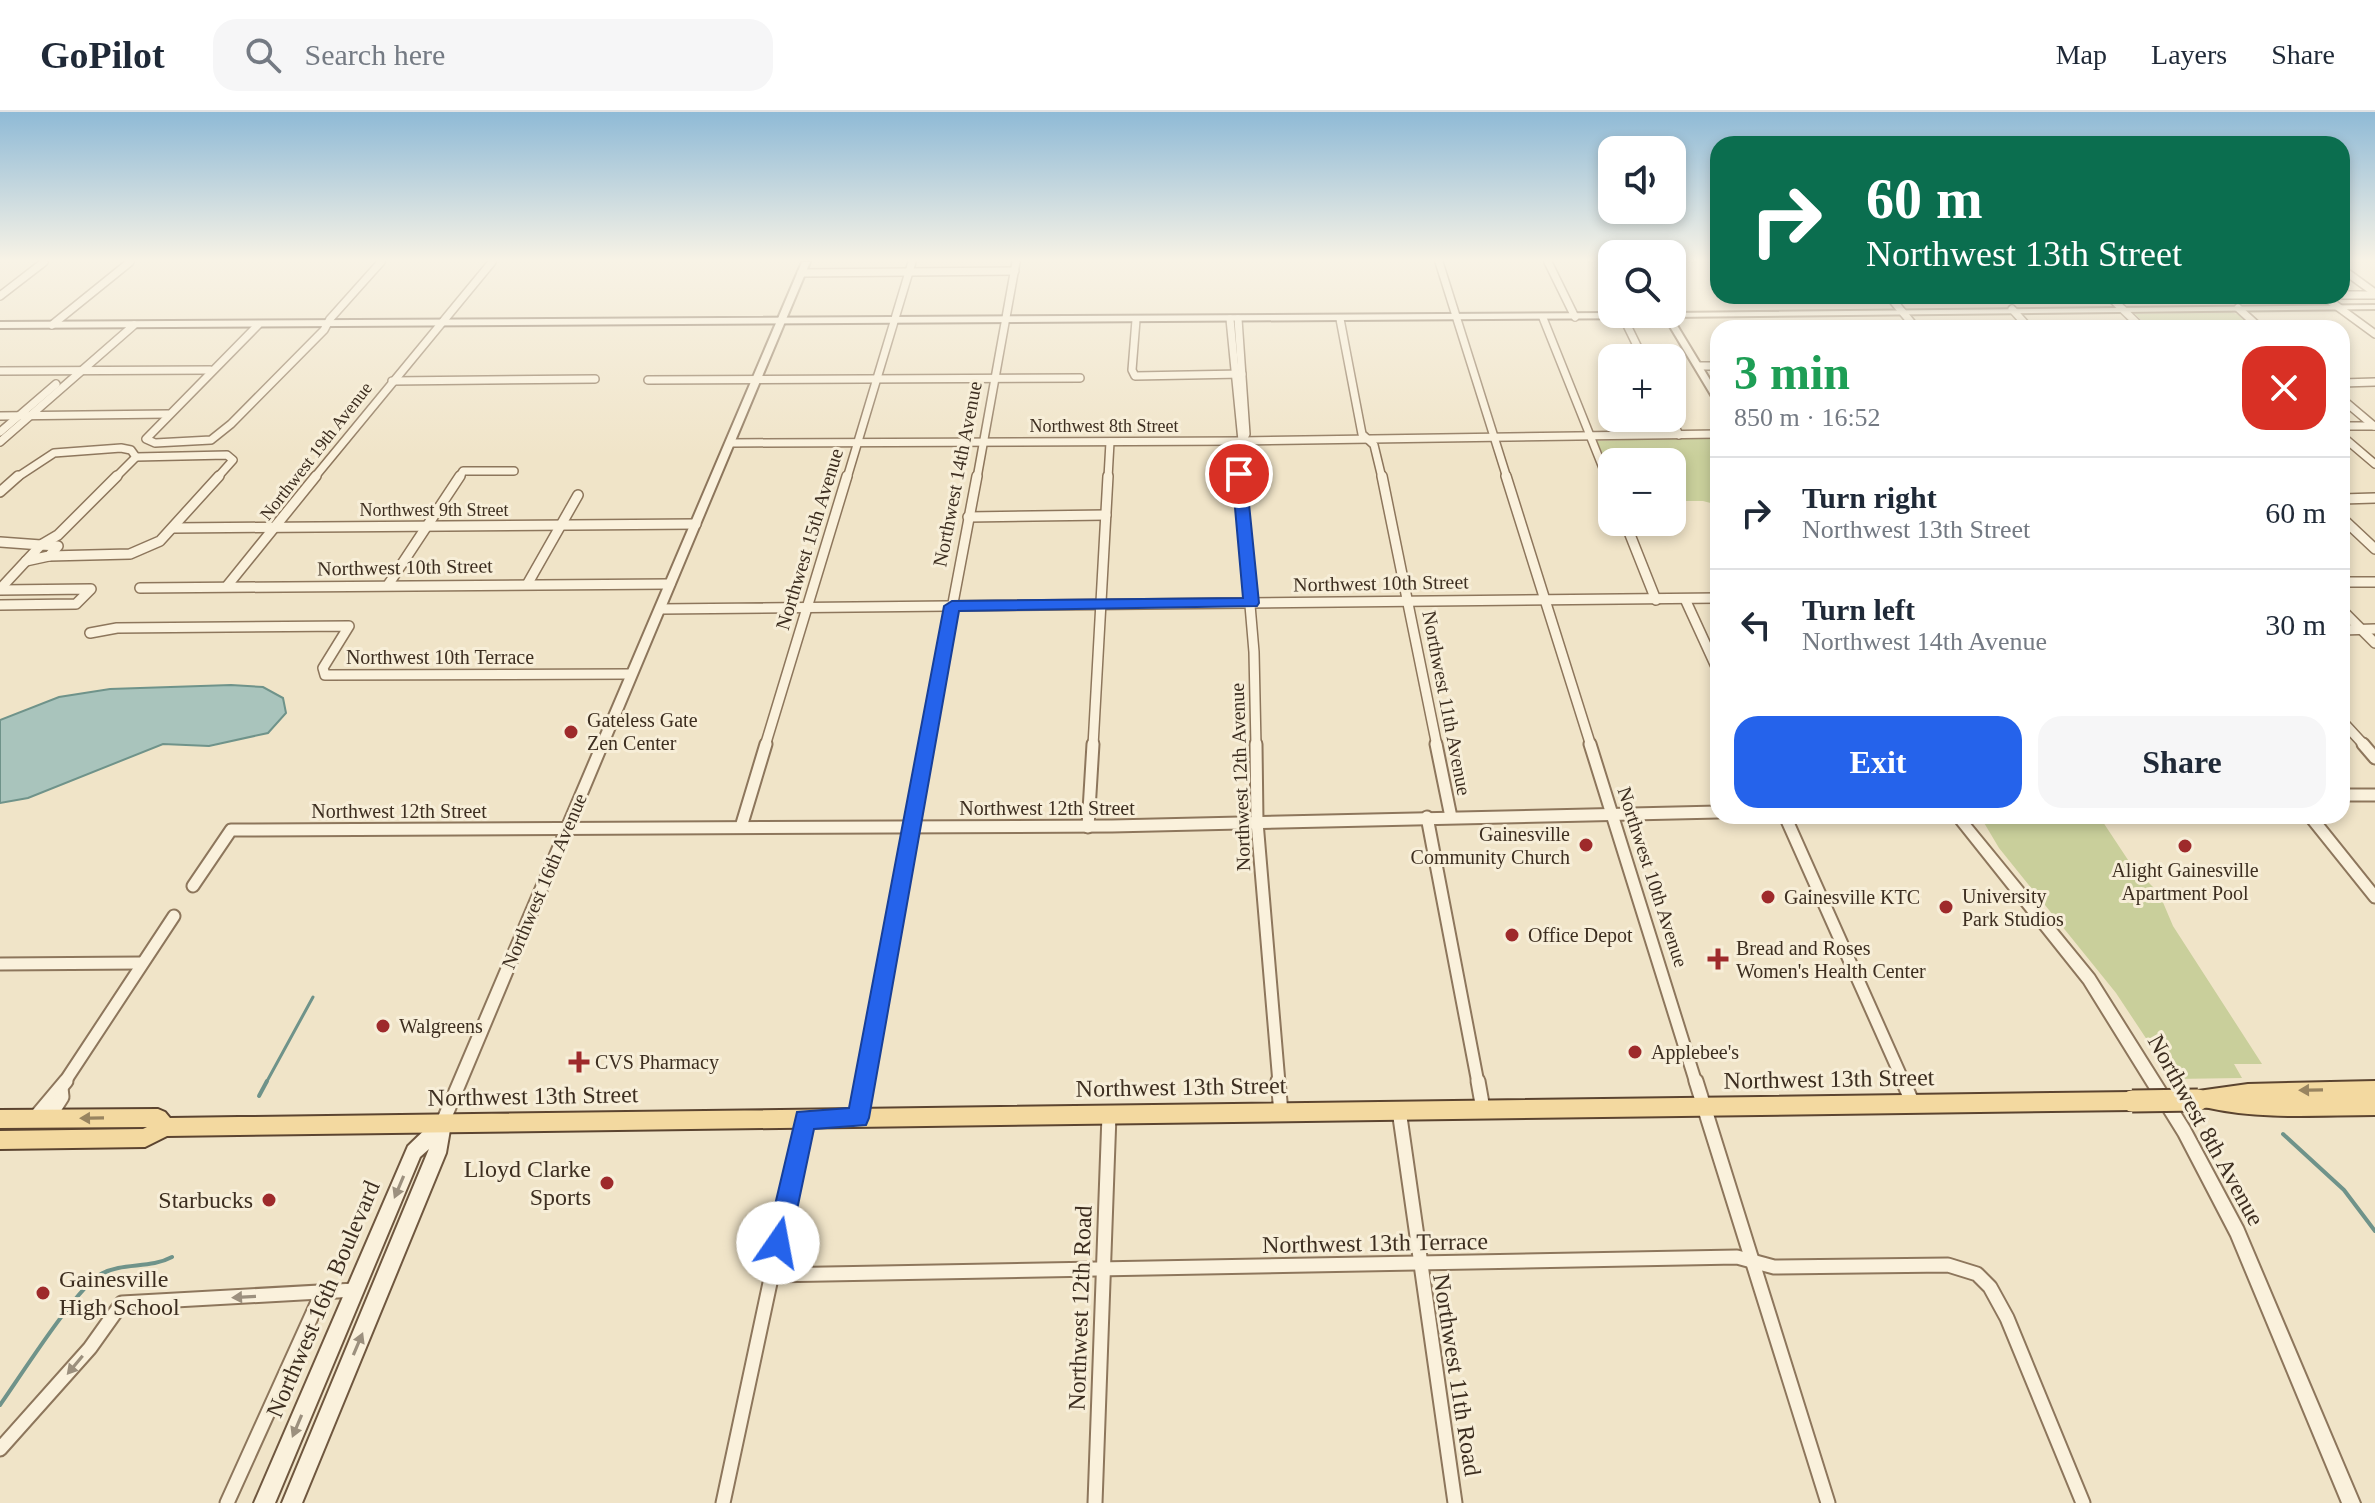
<!DOCTYPE html>
<meta charset="utf-8">
<style>
:root{--surface:#fff;--page:#f6f6f7;--text:#1f2937;--muted:#747a83;--line:#e0e1e3;--accent:#2563eb}
body{margin:0;font-family:"Times New Roman",serif;background:var(--page);color:var(--text);height:100vh;display:flex;flex-direction:column;font-size:30px;white-space:nowrap}
*{box-sizing:border-box;margin:0}
p{font-size:26px;color:var(--muted)}
.icon{flex:none;width:44px;height:44px;fill:none;stroke:currentColor;stroke-width:2;stroke-linecap:round;stroke-linejoin:round}
.map{position:relative;flex:1;overflow:hidden}
.panel{position:absolute;left:1710px;top:208px;width:640px;height:504px;display:flex;flex-direction:column;background:var(--surface);border-radius:24px;box-shadow:0 4px 12px #0003}
.panel>*{flex:none}
.guide{position:absolute;left:1710px;top:24px;width:640px;height:168px;border-radius:24px;box-shadow:0 4px 12px #0003;background:#0b6e4f;color:#fff;overflow:hidden}
.fabs{position:absolute;left:1598px;top:24px;display:grid;gap:16px}
.fabs a{display:grid;place-items:center;width:88px;height:88px;border-radius:16px;background:var(--surface);box-shadow:0 4px 12px #0003;font-size:40px}
.pin{position:absolute;display:grid;place-items:center;width:68px;height:68px;color:#fff;margin:-34px;border:4px solid #fff;border-radius:50%;box-shadow:0 2px 8px #0007}
.me{position:absolute;width:88px;margin:-44px;rotate:12deg;stroke-linejoin:round;filter:drop-shadow(0 0 6px #0008)}
.turn{display:flex;align-items:center;gap:28px;height:168px;padding:0 24px;font-size:36px}
.turn .icon{width:104px;height:104px;stroke-width:2.5}
.turn b{display:block;font-size:56px;line-height:68px}
.round{display:grid;place-items:center;flex:none;width:84px;height:84px;border-radius:24px;background:var(--page)}
.head{display:flex;align-items:center;justify-content:space-between;height:136px;padding:0 24px}
h1{font-size:48px;font-weight:700;line-height:60px;color:#1e9e55}
.button{display:flex;gap:16px;margin-top:auto;padding:16px 24px}
.button a{flex:1;height:92px;border-radius:24px;background:var(--accent);color:#fff;font-size:32px;font-weight:700;line-height:92px;text-align:center}
.button a+a{background:var(--page);color:var(--text)}
ul{padding:0;list-style:none}
li{display:flex;align-items:center;gap:24px;height:112px;padding:0 24px;border-top:2px solid var(--line)}
li div{flex:1}
li b{display:block;font-size:30px}
li em{font-style:normal}
header{display:flex;align-items:center;gap:48px;box-sizing:border-box;height:112px;padding:0 40px;background:var(--surface);border-bottom:2px solid var(--line)}
header strong{font-size:38px}
nav{display:flex;gap:44px;margin-inline-start:auto;font-size:28px}
.search{width:560px;height:72px;background:var(--page);display:flex;align-items:center;gap:20px;box-sizing:border-box;padding:0 28px;border-radius:24px;color:var(--muted);font-size:30px}
.map>svg:first-child{display:block}
.green{fill:#c9cf9b}
.water{fill:#a9c4bc;stroke:#6f938a;stroke-width:2}
.lines{fill:none;stroke-linecap:round;stroke-linejoin:round}
.stream-far1{stroke:#6f938a;stroke-width:3}
.stream{stroke:#6f938a;stroke-width:4}
.minor-far3-casing{stroke:#8d765c;stroke-width:10}
.minor-far2-casing{stroke:#8d765c;stroke-width:12}
.minor-far1-casing{stroke:#8d765c;stroke-width:15}
.minor-casing{stroke:#8d765c;stroke-width:17}
.tertiary-casing{stroke:#8d765c;stroke-width:4}
.secondary-casing{stroke:#6f573f;stroke-width:4}
.primary-casing{stroke:#5b4430;stroke-width:4}
.minor-far3{stroke:#faf1dc;stroke-width:7}
.minor-far2{stroke:#faf1dc;stroke-width:9}
.minor-far1{stroke:#faf1dc;stroke-width:11}
.minor{stroke:#faf1dc;stroke-width:13}
.tertiary{fill:#faf1dc;fill-rule:evenodd}
.secondary{fill:#faf1dc;fill-rule:evenodd}
.primary{fill:#f3d9a0;fill-rule:evenodd}
.primary-bridge-casing{stroke:#5b4430;stroke-width:25;stroke-linecap:butt}
.primary-bridge{stroke:#f3d9a0;stroke-width:21}
.oneway{fill:#988460}
.oneway2{fill:#9c907e}
.route{fill:#2563eb;stroke:#184099;stroke-width:2}
.poi-dot{fill:#9e2a2b;stroke:#f7eed8;stroke-width:3}
.labels{text-anchor:middle;stroke-width:6;stroke-linejoin:round;paint-order:stroke}
.far-street-label{font-size:18px;fill:#3d2e20;stroke:#f7eed8}
.street-label{font-size:20px;fill:#3d2e20;stroke:#f7eed8}
.poi-label{font-size:20px;fill:#3d2e20;stroke:#f7eed8;text-anchor:start}
.near-street-label{font-size:24px;fill:#3d2e20;stroke:#f7eed8}
.near-poi-label{font-size:24px;fill:#3d2e20;stroke:#f7eed8;text-anchor:end}
</style>
<header>
<strong>GoPilot</strong>
<div class="search"><svg class="icon" aria-label="search" viewBox="0 0 24 24"><circle cx="10" cy="10" r="6"/><path d="M15 15l6 6"/></svg>Search here</div>
<nav><a>Map</a><a>Layers</a><a>Share</a></nav>
</header>
<div class="map">
<svg width="2375" height="1391" viewBox="0 0 2375 1391">
<rect width="100%" height="100%" fill="#f0e4c8"/>
<g class="green">
<polygon points="2231,200 2240,203 2255,216 2150,216 2135,202"/>
<polygon points="1718,325 1718,393 1703,389 1672,389 1672,350 1612,350 1612,364 1597,329"/>
<polygon points="1980,704 2099,704 2132,754 2159,781 2173,814 2262,952 2234,952 2242,966 2173,967 2116,881 1999,736"/>
</g>
<polygon class="water" points="231,573 263,575 283,586 286,601 268,621 209,634 163,632 28,686 0,691 0,608 59,585 110,577"/>
<g class="lines">
<polyline class="stream-far1" points="266,971 313,885"/>
<g class="stream">
<polyline points="259,984 267,969"/>
<polyline points="2283,1022 2344,1078 2375,1119"/>
<path d="M0,1293C20,1265 76,1176 101,1162C123,1150 150,1157 172,1145"/>
</g>
<defs>
<g id="minor-far3">
<polyline points="1439,150 1507,366"/>
<polyline points="1548,150 1575,205"/>
<polyline points="2342,157 2375,181"/>
<polyline points="801,161 1015,159"/>
<polyline points="2342,183 2375,183"/>
<polyline points="0,184 44,150"/>
<polyline points="1889,184 1916,216"/>
<polyline points="2109,184 2142,216"/>
<polyline points="2323,184 2375,222"/>
<polyline points="2238,196 2260,216"/>
<polyline points="2012,197 2029,216"/>
<polyline points="1623,205 1643,246"/>
<polyline points="1543,206 1607,366"/>
<polyline points="1230,207 1242,329"/>
<polyline points="1238,207 1246,322 1242,329 1239,366"/>
<polyline points="1340,207 1362,322 1374,333 1382,366"/>
<polyline points="1136,208 1132,258 1135,264 1242,262"/>
<polyline points="52,213 130,150"/>
<polyline points="258,213 146,327 155,331 211,328 231,312 324,218 330,207 381,150"/>
<polyline points="1699,254 1718,254"/>
<polyline points="0,259 210,258"/>
<polyline points="648,268 1080,266"/>
<polyline points="392,269 595,267"/>
<polyline points="2342,271 2375,270"/>
<polyline points="2342,287 2374,314"/>
<polyline points="0,304 168,302"/>
<polyline points="1671,306 1679,323"/>
<polyline points="2342,314 2375,314"/>
<polyline points="0,320 56,272"/>
<polyline points="2342,324 2375,352"/>
<polyline points="0,330 134,213"/>
<polyline points="731,331 1242,329 1718,322"/>
<polyline points="16,366 54,341 121,336 131,338 136,345 227,343 233,348 217,366"/>
<polyline points="115,366 136,345"/>
<polyline points="314,366 492,150"/>
<polyline points="459,366 463,359 514,359"/>
<polyline points="847,366 912,150"/>
<polyline points="977,366 1016,150"/>
<polyline points="1108,366 1110,330"/>
</g>
<g id="minor-far2">
<polyline points="1239,364 1254,540 1256,634"/>
<polyline points="1382,364 1437,634"/>
<polyline points="1506,364 1591,634"/>
<polyline points="1606,364 1612,379"/>
<polyline points="0,380 18,364"/>
<polyline points="2342,387 2375,386"/>
<polyline points="968,405 1106,403"/>
<polyline points="2342,406 2375,437"/>
<polyline points="1625,410 1656,488"/>
<polyline points="173,416 696,412"/>
<polyline points="0,430 41,433 58,423 117,364"/>
<polygon points="41,433 58,434 49,444 26,449"/>
<polyline points="49,444 130,442 160,429 219,364"/>
<polyline points="2342,470 2375,470"/>
<polyline points="528,471 578,383"/>
<polyline points="388,473 460,364"/>
<polyline points="227,474 316,364"/>
<polyline points="140,476 670,472"/>
<polyline points="0,477 26,449"/>
<polyline points="0,478 91,477 76,492 0,493"/>
<polyline points="1685,487 1718,559"/>
<polyline points="660,497 1718,486"/>
<polyline points="2342,498 2375,531"/>
<polyline points="2342,518 2375,517"/>
<polyline points="90,521 117,516 349,514 323,556 325,563 631,562"/>
<polyline points="2342,609 2365,634"/>
<polyline points="765,634 847,364"/>
<polyline points="926,634 977,364"/>
<polyline points="1093,634 1108,364"/>
</g>
<g id="minor-far1">
<polyline points="1256,632 1257,710 1279,971"/>
<polyline points="1436,632 1451,705"/>
<polyline points="1590,632 1696,971"/>
<polyline points="2363,632 2375,646"/>
<polyline points="2342,683 2375,683"/>
<polyline points="1785,704 1904,971"/>
<polyline points="2310,704 2375,785"/>
<polyline points="1427,705 1478,971"/>
<polyline points="741,715 766,632"/>
<polyline points="1088,715 1093,632"/>
<polyline points="193,774 231,718 1112,714 1718,700"/>
<polyline points="0,852 141,851"/>
<polyline points="64,971 174,804"/>
<polyline points="864,971 926,632"/>
</g>
<g id="minor">
<polyline points="1278,969 1281,1000"/>
<polyline points="1478,969 1483,997"/>
<polyline points="1696,969 1828,1391"/>
<polyline points="1903,969 1913,992"/>
<polyline points="1399,998 1455,1391"/>
<polyline points="858,1006 865,969"/>
<polyline points="34,1007 66,969"/>
<polyline points="48,1007 62,985 61,976"/>
<polyline points="771,1163 1737,1145 1774,1155 1948,1153 1977,1162 1990,1175 2007,1206 2083,1391"/>
<polyline points="0,1337 90,1236 122,1191 355,1178"/>
<polyline points="227,1391 322,1181"/>
<polyline points="723,1391 805,1007"/>
<polyline points="1095,1391 1109,1003"/>
</g>
<g id="tertiary">
<polygon points="802,150 810,150 449,1012 447,1017 442,1019 437,1017 435,1012"/>
<polygon points="2375,193 2375,197 1672,205 1718,281 1718,291 1714,288 1663,203 1672,201"/>
<polygon points="1951,704 1964,704 2094,863 2189,1014 2243,1115 2360,1391 2342,1391 2231,1124 2179,1024 2084,871"/>
</g>
<g id="secondary">
<polygon points="1612,201 1672,203 1667,206 0,216 0,210"/>
<polygon points="442,1004 448,1007 451,1012 446,1041 302,1391 282,1391 429,1037 420,1045 275,1391 254,1391 408,1034 436,1007"/>
</g>
<g id="primary">
<path d="M2375,969V1003C2320,1003 2263,1008 2209,996C2203,995 2198,997 2191,994L2188,988L2191,982L2198,979L2248,972Z"/>
<polygon points="2132,980 2139,983 2142,989 2139,995 2132,998 167,1024 145,1035 0,1037 0,1019 143,1017 147,1015 0,1016 0,998 158,997 165,1000 170,1006"/>
</g>
</defs>
<use href="#minor-far3" class="minor-far3-casing"/>
<use href="#minor-far2" class="minor-far2-casing"/>
<use href="#minor-far1" class="minor-far1-casing"/>
<use href="#minor" class="minor-casing"/>
<use href="#tertiary" class="tertiary-casing"/>
<use href="#secondary" class="secondary-casing"/>
<use href="#primary" class="primary-casing"/>
<use href="#minor-far3" class="minor-far3"/>
<use href="#minor-far2" class="minor-far2"/>
<use href="#minor-far1" class="minor-far1"/>
<use href="#minor" class="minor"/>
<use href="#tertiary" class="tertiary"/>
<use href="#secondary" class="secondary"/>
<use href="#primary" class="primary"/>
<defs>
<polyline id="primary-bridge" points="2132,989 2198,988"/>
</defs>
<use href="#primary-bridge" class="primary-bridge-casing"/>
<use href="#primary-bridge" class="primary-bridge"/>
</g>
<defs><path id="oneway-solid" d="M-6-.8H1V-3.2L6.5 0L1 3.2V.8H-6Z" transform="scale(2)"/></defs>
<g class="oneway">
<use href="#oneway-solid" transform="translate(2311 978) rotate(179)"/>
<use href="#oneway-solid" transform="translate(92 1006) rotate(179)"/>
</g>
<g class="oneway2">
<use href="#oneway-solid" transform="translate(399 1075) rotate(113)"/>
<use href="#oneway-solid" transform="translate(244 1185) rotate(177)"/>
<use href="#oneway-solid" transform="translate(358 1232) rotate(-67)"/>
<use href="#oneway-solid" transform="translate(75 1253) rotate(130)"/>
<use href="#oneway-solid" transform="translate(297 1314) rotate(113)"/>
</g>
<linearGradient id="sky" x2="0" y2="1"><stop stop-color="#8fbad6"/><stop offset="0.43" stop-color="#f8f3e6"/><stop offset="1" stop-color="#f8f3e6" stop-opacity="0"/></linearGradient>
<rect width="2375" height="345" fill="url(#sky)"/>
<polygon class="route" points="1239,358 1246,362 1259,491 1257,494 959,499 869,1006 866,1013 814,1017 790,1131 786,1139 778,1142 769,1139 766,1131 797,1000 849,996 944,494 952,489 1243,486 1232,362"/>
<g class="poi-dot">
<circle cx="571" cy="620" r="8"/>
<circle cx="1586" cy="733" r="8"/>
<circle cx="2185" cy="734" r="8"/>
<circle cx="1768" cy="785" r="8"/>
<circle cx="1946" cy="795" r="8"/>
<circle cx="1512" cy="823" r="8"/>
<path d="M1714 835h8v8h8v8h-8v8h-8v-8h-8v-8h8z"/>
<circle cx="383" cy="914" r="8"/>
<circle cx="1635" cy="940" r="8"/>
<path d="M575 938h8v8h8v8h-8v8h-8v-8h-8v-8h8z"/>
<circle cx="607" cy="1071" r="8"/>
<circle cx="269" cy="1088" r="8"/>
<circle cx="43" cy="1181" r="8"/>
</g>
<g class="labels">
<g class="far-street-label">
<text x="1104" y="320">Northwest 8th Street</text>
<text transform="translate(316 339) rotate(-52)" y="6">Northwest 19th Avenue</text>
<text x="434" y="404">Northwest 9th Street</text>
</g>
<g class="street-label">
<text transform="translate(957 362) rotate(-79)" y="7">Northwest 14th Avenue</text>
<text transform="translate(809 427) rotate(-73)" y="7">Northwest 15th Avenue</text>
<text transform="translate(405 455) rotate(-1)" y="7">Northwest 10th Street</text>
<text transform="translate(1381 471) rotate(-1)" y="7">Northwest 10th Street</text>
<text x="440" y="552">Northwest 10th Terrace</text>
<text transform="translate(1447 591) rotate(79)" y="7">Northwest 11th Avenue</text>
<text transform="translate(1240 665) rotate(-92)" y="7">Northwest 12th Avenue</text>
<text x="1047" y="703">Northwest 12th Street</text>
<text x="399" y="706">Northwest 12th Street</text>
<text transform="translate(1653 765) rotate(72)" y="7">Northwest 10th Avenue</text>
<text transform="translate(544 769) rotate(-67)" y="7">Northwest 16th Avenue</text>
</g>
<g class="poi-label">
<text x="587" y="615">Gateless Gate<tspan x="587" dy="23">Zen Center</tspan></text>
<text x="1570" y="729" text-anchor="end">Gainesville<tspan x="1570" dy="23">Community Church</tspan></text>
<text x="2185" y="765" text-anchor="middle">Alight Gainesville<tspan x="2185" dy="23">Apartment Pool</tspan></text>
<text x="1962" y="791">University<tspan x="1962" dy="23">Park Studios</tspan></text>
<text x="1784" y="792">Gainesville KTC</text>
<text x="1528" y="830">Office Depot</text>
<text x="1736" y="843">Bread and Roses<tspan x="1736" dy="23">Women's Health Center</tspan></text>
<text x="399" y="921">Walgreens</text>
<text x="1651" y="947">Applebee's</text>
<text x="595" y="957">CVS Pharmacy</text>
</g>
<g class="near-street-label">
<text transform="translate(1829 967) rotate(-1)" y="8">Northwest 13th Street</text>
<text transform="translate(1181 975) rotate(-1)" y="8">Northwest 13th Street</text>
<text transform="translate(533 984) rotate(-1)" y="8">Northwest 13th Street</text>
<text transform="translate(2206 1018) rotate(61)" y="8">Northwest 8th Avenue</text>
<text transform="translate(1375 1131) rotate(-1)" y="8">Northwest 13th Terrace</text>
<text transform="translate(323 1187) rotate(-67)" y="8">Northwest 16th Boulevard</text>
<text transform="translate(1080 1196) rotate(-88)" y="8">Northwest 12th Road</text>
<text transform="translate(1457 1263) rotate(81)" y="8">Northwest 11th Road</text>
</g>
<g class="near-poi-label">
<text x="591" y="1065">Lloyd Clarke<tspan x="591" dy="28">Sports</tspan></text>
<text x="253" y="1096">Starbucks</text>
<text x="59" y="1175" text-anchor="start">Gainesville<tspan x="59" dy="28">High School</tspan></text>
</g>
</g>
</svg>
<div class="fabs">
<a><svg class="icon" aria-label="sound" viewBox="0 0 24 24"><path d="M4 9h4l5-4v14l-5-4H4zM17 9q2 3 0 6"/></svg></a>
<a><svg class="icon" aria-label="search" viewBox="0 0 24 24"><circle cx="10" cy="10" r="6"/><path d="M15 15l6 6"/></svg></a>
<a>+</a>
<a>−</a>
</div>
<div class="pin" style="left:1239px;top:362px;background:#d93025"><svg class="icon" aria-label="arrive" viewBox="0 0 24 24"><path d="M6 21V4h12l-3 4 3 4H6"/></svg></div>
<svg class="me" style="left:778px;top:1131px" viewBox="-20 -20 40 40"><circle r="19" fill="#fff"/><path d="M0-13L10 11 0 6-10 11z" fill="#2563eb"/></svg>
<div class="guide">
<div class="turn"><svg class="icon" aria-label="right" viewBox="0 0 24 24"><path d="M7 20v-9h11M14 6l5 5-5 5"/></svg><div><b>60 m</b>Northwest 13th Street</div></div>
</div>
<section class="panel">
<div class="head"><div><h1>3 min</h1><p>850 m · 16:52</p></div><a class="round" style="background:#d93025;color:#fff"><svg class="icon" aria-label="close" viewBox="0 0 24 24"><path d="M6 6l12 12M18 6L6 18"/></svg></a></div>
<ul>
<li><svg class="icon" aria-label="right" viewBox="0 0 24 24"><path d="M7 20v-9h11M14 6l5 5-5 5"/></svg><div><b>Turn right</b><p>Northwest 13th Street</p></div><em>60 m</em></li>
<li><svg class="icon" aria-label="left" viewBox="0 0 24 24"><path d="M17 20v-9H6M10 6l-5 5 5 5"/></svg><div><b>Turn left</b><p>Northwest 14th Avenue</p></div><em>30 m</em></li>
</ul>
<div class="button"><a>Exit</a><a>Share</a></div>
</section>
</div>
